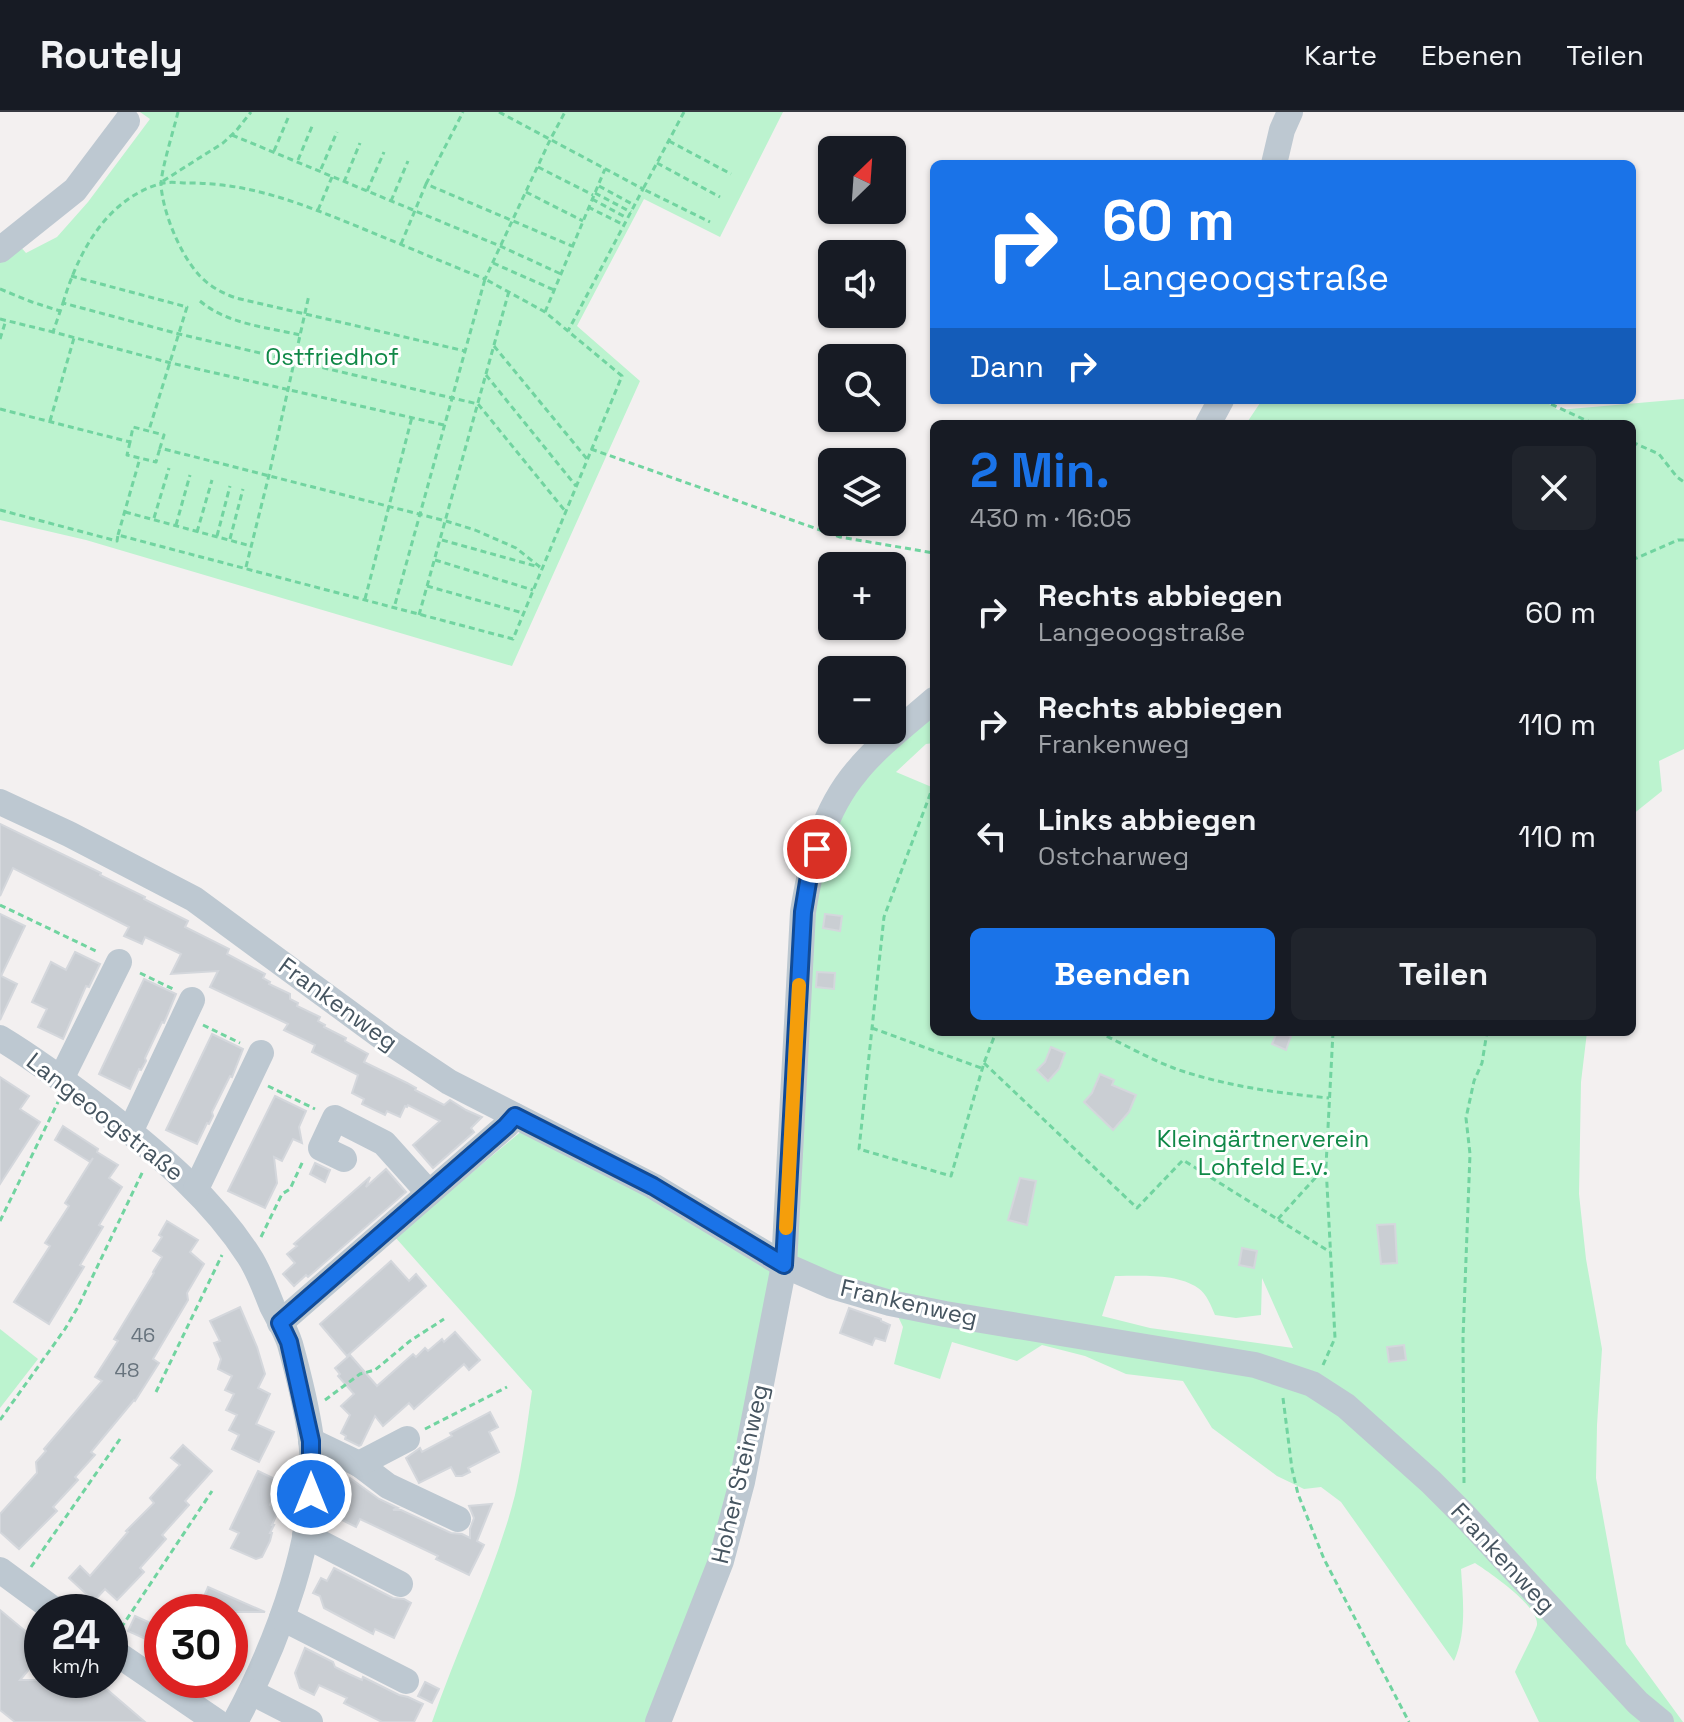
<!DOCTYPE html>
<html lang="de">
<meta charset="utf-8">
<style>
:root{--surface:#171b24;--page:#20242c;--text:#f1f3f6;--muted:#9ea1a6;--line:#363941;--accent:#1a73e8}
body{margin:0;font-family:"Space Grotesk",sans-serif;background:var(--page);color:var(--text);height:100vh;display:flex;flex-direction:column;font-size:30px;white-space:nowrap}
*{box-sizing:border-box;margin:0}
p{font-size:26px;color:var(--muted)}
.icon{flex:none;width:44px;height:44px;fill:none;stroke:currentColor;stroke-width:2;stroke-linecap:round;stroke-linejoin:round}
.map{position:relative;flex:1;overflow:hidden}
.details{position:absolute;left:930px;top:308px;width:706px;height:616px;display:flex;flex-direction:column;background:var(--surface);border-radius:12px;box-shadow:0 2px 6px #0004}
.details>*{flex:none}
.banner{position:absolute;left:930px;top:48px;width:706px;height:244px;border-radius:12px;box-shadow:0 2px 6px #0004;background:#1a73e8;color:#fff;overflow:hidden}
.needle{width:52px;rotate:25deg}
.buttons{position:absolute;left:818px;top:24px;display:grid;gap:16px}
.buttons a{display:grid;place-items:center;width:88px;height:88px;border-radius:12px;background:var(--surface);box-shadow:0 2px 6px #0004;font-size:40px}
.speed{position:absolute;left:24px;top:1482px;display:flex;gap:16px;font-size:40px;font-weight:700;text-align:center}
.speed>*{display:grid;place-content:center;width:104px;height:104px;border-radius:50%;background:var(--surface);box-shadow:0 2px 6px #0004;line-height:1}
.speed small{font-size:20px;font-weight:400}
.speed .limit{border:12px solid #d22;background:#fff;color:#111}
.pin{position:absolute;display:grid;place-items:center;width:68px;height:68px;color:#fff;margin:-34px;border:4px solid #fff;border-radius:50%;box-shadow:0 2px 8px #0007}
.me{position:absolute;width:88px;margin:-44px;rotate:0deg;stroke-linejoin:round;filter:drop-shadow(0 0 6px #0008)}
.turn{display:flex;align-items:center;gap:28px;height:168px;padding:0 40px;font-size:36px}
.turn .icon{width:104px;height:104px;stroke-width:2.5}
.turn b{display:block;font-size:56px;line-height:68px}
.then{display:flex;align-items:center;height:76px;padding:0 40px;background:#0003;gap:16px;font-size:30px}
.round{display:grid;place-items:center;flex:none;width:84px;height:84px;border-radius:12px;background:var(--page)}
.headline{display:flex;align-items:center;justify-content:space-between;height:136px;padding:0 40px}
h1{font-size:48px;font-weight:700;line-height:60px;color:var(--accent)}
.cta{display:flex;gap:16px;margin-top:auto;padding:16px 40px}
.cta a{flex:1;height:92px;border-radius:12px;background:var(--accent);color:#fff;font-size:32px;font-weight:700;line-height:92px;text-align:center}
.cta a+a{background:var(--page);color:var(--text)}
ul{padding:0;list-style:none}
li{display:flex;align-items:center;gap:24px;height:112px;padding:0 40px}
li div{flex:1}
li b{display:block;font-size:30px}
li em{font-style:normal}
header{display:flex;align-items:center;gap:48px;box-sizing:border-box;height:112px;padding:0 40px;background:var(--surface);border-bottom:2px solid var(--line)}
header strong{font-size:38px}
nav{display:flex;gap:44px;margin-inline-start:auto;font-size:28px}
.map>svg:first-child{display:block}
.green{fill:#bcf3cf;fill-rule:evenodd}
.building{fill:#caced3;stroke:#d4d7dc;stroke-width:2}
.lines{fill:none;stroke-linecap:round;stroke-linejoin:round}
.path{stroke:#71d4a0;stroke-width:3;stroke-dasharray:6 4;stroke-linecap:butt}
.minor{stroke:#bdc8d1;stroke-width:26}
.route-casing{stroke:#114b97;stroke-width:20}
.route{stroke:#1a73e8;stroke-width:14}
.slow{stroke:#f59e0b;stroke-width:14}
.labels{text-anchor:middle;stroke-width:6;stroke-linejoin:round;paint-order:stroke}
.number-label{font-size:20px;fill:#67737d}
.park-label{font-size:24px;fill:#108847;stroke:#fff}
.street-label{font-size:24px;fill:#465560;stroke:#fff}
</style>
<header>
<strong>Routely</strong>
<nav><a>Karte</a><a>Ebenen</a><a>Teilen</a></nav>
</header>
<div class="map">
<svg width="1684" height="1610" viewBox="0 0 1684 1610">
<rect width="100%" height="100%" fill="#f3f0f0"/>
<g class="green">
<polygon points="140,0 783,0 720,125 644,87 577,214 640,269 512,554 86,428 0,408 0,150 19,133 26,141 57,125 88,90 150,7"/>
<polygon points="1684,287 1684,637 1659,649 1662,679 1632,703 1632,312 1246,312 1262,288 1543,288 1558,298"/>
<path d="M934,598V631L926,632L896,660L934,676V920H1587L1581,970L1579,1082L1586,1147L1602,1237L1597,1313L1596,1366L1626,1532L1683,1610H1539L1515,1560C1519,1550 1535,1521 1537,1513C1539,1494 1490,1461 1475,1451L1461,1457C1463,1488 1467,1520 1454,1549L1341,1390L1321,1375L1304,1377L1277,1364L1212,1316L1183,1269L1126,1262L1085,1244L1042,1233L1017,1249L952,1230L940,1267L894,1252L903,1215L888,1183L807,1153L795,1143L817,760L846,684ZM1115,1164C1139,1164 1177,1161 1198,1176C1207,1182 1211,1194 1215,1203L1236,1206L1261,1203L1262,1166L1293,1236L1150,1216L1102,1204Z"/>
<path d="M524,1017L785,1160L781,1183L664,1610H432C458,1534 495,1461 515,1383C523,1349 527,1313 532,1279L395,1125Z"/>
<polygon points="0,1217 38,1247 0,1296"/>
</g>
<g class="building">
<polygon points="0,712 101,761 100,763 145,785 144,787 188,809 185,815 229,837 227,842 265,862 263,866 270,870 269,872 290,882 290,887 298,891 297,894 320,905 318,909 325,913 324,915 346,926 345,929 368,942 364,950 407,971 416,976 415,978 444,993 450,988 466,998 482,1005 471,1016 474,1020 433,1056 413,1033 440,1009 408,993 407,995 405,994 400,1005 387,999 385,1003 362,992 364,987 352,981 358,963 312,940 315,933 284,918 288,912 210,875 218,859 171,862 181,842 145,825 142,832 124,824 129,815 13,756 0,784"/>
<polygon points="0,802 25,814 1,864 17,872 0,908"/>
<polygon points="825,802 842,804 840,819 823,816"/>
<polygon points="75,840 100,852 89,875 86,874 63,927 38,915 47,897 32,890 51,850 66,858"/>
<polygon points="817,860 835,861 834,877 816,875"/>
<polygon points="144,867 176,882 164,911 162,910 145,946 146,949 141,958 139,957 130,977 99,962"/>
<polygon points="1277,920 1291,924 1286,938 1272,932"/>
<polygon points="212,922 243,937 232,965 230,964 212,1000 213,1004 209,1012 207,1011 197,1032 166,1018"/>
<polygon points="1051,935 1065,941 1059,957 1048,969 1037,958 1045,950"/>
<polygon points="1100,962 1114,968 1112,973 1136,983 1129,1000 1113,1018 1084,990 1092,981"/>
<polygon points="0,965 29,984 20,997 40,1010 0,1072"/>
<polygon points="275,984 306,999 299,1015 302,1031 293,1027 282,1049 274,1045 277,1071 265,1096 228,1079"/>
<polygon points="63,1014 98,1037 97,1040 118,1053 109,1066 122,1075 99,1113 103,1115 80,1153 84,1155 49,1212 14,1190 50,1134 45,1131 69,1094 65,1091 93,1046 90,1050 55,1028"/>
<polygon points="315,1051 330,1058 325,1070 310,1062"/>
<polygon points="386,1057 406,1080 308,1165 306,1163 294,1174 283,1162 295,1151 287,1142 297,1134 294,1132 370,1065 366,1075"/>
<polygon points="1020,1066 1036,1069 1027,1113 1008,1108"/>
<polygon points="167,1109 198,1128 190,1140 204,1152 187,1181 188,1188 153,1247 159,1251 135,1289 134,1288 91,1340 95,1343 75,1365 78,1368 53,1395 57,1399 19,1437 0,1420 0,1402 37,1361 36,1350 46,1339 44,1337 102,1269 95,1265 118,1229 114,1227 154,1161 153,1160 162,1145 153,1139 162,1125 159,1123"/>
<polygon points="1395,1112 1397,1151 1381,1152 1377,1113"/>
<polygon points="1242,1136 1257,1139 1254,1156 1239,1153"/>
<polygon points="391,1149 409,1169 416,1162 426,1174 347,1244 320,1212"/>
<polygon points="240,1195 257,1235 265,1262 258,1276 270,1282 256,1312 274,1320 259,1350 232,1337 239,1323 229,1318 237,1303 226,1298 234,1282 225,1278 232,1264 218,1257 221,1247 214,1231 220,1229 210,1209"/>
<polygon points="849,1196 881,1207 881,1209 890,1213 885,1229 875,1226 872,1233 840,1221"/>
<polygon points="455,1220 480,1248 469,1258 464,1252 414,1297 409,1291 383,1314 375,1304 361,1333 359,1334 345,1327 346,1324 341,1321 350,1303 341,1294 354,1282 338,1264 340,1262 335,1256 350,1243 377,1274 413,1242 416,1245 425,1236 428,1239 442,1227 444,1230"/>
<polygon points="1404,1233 1406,1248 1389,1250 1387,1235"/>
<polygon points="490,1300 498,1315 489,1320 499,1340 468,1356 470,1360 462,1364 456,1364 451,1355 419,1371 406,1346 420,1336 422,1340 452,1324 450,1321"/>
<polygon points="183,1333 212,1359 185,1389 189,1393 162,1423 166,1427 140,1456 144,1460 117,1488 105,1477 94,1489 69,1466 80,1454 90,1464 128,1420 126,1419 154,1391 150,1386 180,1353 171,1346"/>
<polygon points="258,1359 279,1369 270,1393 279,1397 272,1413 274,1413 270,1421 272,1421 270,1429 262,1445 256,1447 231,1436 239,1421 230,1417"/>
<polygon points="350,1366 379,1387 398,1396 393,1398 401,1398 451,1421 462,1422 470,1426 470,1417 474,1406 469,1394 492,1392 477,1429 484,1433 469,1463 436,1447 438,1444 360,1407 356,1415 336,1405 341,1394 337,1392"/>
<polygon points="334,1456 393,1486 404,1487 411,1491 394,1526 375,1517 373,1522 324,1496 320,1484 313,1481 321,1466 327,1469"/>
<polygon points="208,1475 265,1500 200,1500 204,1490 202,1489"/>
<polygon points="0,1498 30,1523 34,1519 42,1526 42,1542 20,1568 96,1568 145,1610 15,1610 0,1598"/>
<polygon points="135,1504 157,1514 150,1529 128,1519"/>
<polygon points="305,1536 333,1550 335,1555 349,1562 362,1568 363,1565 399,1583 408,1585 423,1592 414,1610 382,1610 344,1591 347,1586 319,1573 314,1583 300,1576 295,1561"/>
<polygon points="425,1570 439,1577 432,1591 418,1584"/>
</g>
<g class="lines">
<g class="path">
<path d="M178,0C174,17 161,58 161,73C163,101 180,142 199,163C209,174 222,181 236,186L465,239"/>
<polyline points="499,0 643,77 568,219"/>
<polyline points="684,0 643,77 710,110"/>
<polyline points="232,23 500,134 561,162"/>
<polyline points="669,29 731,62"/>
<polyline points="274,39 288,6"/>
<polyline points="298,48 313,12"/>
<polyline points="657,51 720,85"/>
<polyline points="538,55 593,83"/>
<polyline points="321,57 337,20"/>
<polyline points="163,69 223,31 236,19 251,0"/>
<polyline points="344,70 360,31"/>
<polyline points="426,72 463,0"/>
<polyline points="599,74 634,93"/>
<polyline points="367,79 384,40"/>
<polyline points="526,80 583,109"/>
<polyline points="595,81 631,100"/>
<polyline points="592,87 627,106"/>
<polyline points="391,89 408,49"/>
<polyline points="588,95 624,113"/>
<polyline points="318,98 332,65"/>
<polyline points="401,132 426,72 572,134"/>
<polyline points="493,151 554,178"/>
<polyline points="71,164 187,195 149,318"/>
<polyline points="0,177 32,190 60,199"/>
<path d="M200,189C227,212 266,215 300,223"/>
<path d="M63,191C78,141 105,89 159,72C168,69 180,71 189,71C254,71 307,94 366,118C405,134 445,151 485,167L550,28L565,0"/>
<polyline points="545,200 605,57"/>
<polyline points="0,207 53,220"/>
<polyline points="0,227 6,208"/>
<polyline points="494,234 587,347"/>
<polyline points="486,263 576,374"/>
<polyline points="1542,288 1594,312"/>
<polyline points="0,297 130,330 133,315 164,323 160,336 446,409 475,418 516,436 540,455"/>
<polyline points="50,309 74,226"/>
<polyline points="444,313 171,251 53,220 63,191 179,222 478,292 566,400"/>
<polyline points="130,330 127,343 156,350 160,336"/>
<polyline points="1632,330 1659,342 1677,365 1684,370"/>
<polyline points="591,337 840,425 934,441"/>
<path d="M0,398L117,429L118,423C250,458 381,492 513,527L622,264L545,200L485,167L394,496"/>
<polyline points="125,400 251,434"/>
<polyline points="154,406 169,356"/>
<polyline points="176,413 190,363"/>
<polyline points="197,420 212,368"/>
<polyline points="118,423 140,346"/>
<polyline points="217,424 230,374"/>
<polyline points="230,427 243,377"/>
<polyline points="442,428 539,455"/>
<polyline points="435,448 533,478"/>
<polyline points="1632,448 1678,428 1684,428"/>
<polyline points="246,455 269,363 309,183"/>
<polyline points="427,474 523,501"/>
<polyline points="365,487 412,305"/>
<polyline points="419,503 509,179"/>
<polyline points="934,672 884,805 859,1037 951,1064 984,951 996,920"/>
<polyline points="0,793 98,840"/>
<polyline points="140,861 173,877"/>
<polyline points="203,913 240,931"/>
<polyline points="872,916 981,956"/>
<path d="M1098,920C1123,932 1150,947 1176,957C1226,974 1277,981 1329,986"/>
<polyline points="984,951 1137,1096 1183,1048 1330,1140"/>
<polyline points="268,974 315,997"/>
<polyline points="1278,1107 1326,1054"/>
<polyline points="0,1109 58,990"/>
<polyline points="261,1125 282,1082 290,1077 303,1049"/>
<polyline points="1323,1253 1335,1226 1326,1054 1333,920"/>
<polyline points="156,1280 222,1143"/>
<polyline points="1283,1286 1292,1357 1298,1382 1324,1447 1409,1610"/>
<polyline points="325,1288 360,1262 375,1258 410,1229 444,1207"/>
<polyline points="0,1308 65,1217 78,1195 143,1059"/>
<polyline points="425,1317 507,1275"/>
<polyline points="1464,1371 1463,1226 1470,1042 1466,1006 1474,969 1482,951 1487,920"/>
<polyline points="31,1455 120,1327"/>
<polyline points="121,1516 212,1379"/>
</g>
<g class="minor">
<polyline points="1274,52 1282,18 1290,0"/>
<polyline points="0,138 75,78 127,9"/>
<polyline points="1208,312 1221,288"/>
<polyline points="0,690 69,722 194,787 386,928 449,970 653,1074 784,1153 832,1174 890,1191 945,1202 1255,1253 1312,1272 1346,1294 1431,1370 1464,1403 1638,1591 1661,1610"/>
<path d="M0,926C38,949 74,976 109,1003C161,1044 213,1088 249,1144C259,1159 265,1177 272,1194C278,1206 286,1219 290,1232C298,1261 307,1298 311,1327C322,1417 277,1532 235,1610"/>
<polyline points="61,967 119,850"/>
<polyline points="130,1020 192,888"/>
<polyline points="344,1047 321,1036 335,1006 384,1031 429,1081"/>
<polyline points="196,1077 261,941"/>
<polyline points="280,1211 506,1014 515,1004"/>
<polyline points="311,1329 359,1352 388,1374 458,1407"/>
<polyline points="359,1352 407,1327"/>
<polyline points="305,1423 400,1472"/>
<polyline points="0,1458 57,1500"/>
<polyline points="282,1506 406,1569"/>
<polyline points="110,1537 217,1610"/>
<polyline points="251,1580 310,1610"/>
<path d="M658,1610L721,1449L742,1370L784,1153L803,800C811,750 823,699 857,659C876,635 910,609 934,588"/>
</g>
</g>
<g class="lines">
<defs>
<polyline id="route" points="311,1382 311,1329 289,1230 280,1211 506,1014 515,1004 653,1074 784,1153 803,800 810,758 817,737"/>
</defs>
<use href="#route" class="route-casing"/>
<use href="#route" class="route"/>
<polyline class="slow" points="786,1116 799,873"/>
</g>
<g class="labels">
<g class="number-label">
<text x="143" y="1230">46</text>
<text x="127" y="1265">48</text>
</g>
<g class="park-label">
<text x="332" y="253">Ostfriedhof</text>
<text x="1263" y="1035">Kleingärtnerverein<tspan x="1263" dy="28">Lohfeld E.v.</tspan></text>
</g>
<g class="street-label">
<text transform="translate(338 892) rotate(36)" y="8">Frankenweg</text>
<text transform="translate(105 1005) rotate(38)" y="8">Langeoogstraße</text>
<text transform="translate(909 1191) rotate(13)" y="8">Frankenweg</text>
<text transform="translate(740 1362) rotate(-77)" y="8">Hoher Steinweg</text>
<text transform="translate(1503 1446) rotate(47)" y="8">Frankenweg</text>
</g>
</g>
</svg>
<div class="buttons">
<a><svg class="needle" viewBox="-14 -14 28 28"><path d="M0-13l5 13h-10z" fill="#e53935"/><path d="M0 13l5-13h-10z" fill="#9ea1a6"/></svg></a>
<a><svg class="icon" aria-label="sound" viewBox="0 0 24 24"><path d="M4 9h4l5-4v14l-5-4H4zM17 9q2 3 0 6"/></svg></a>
<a><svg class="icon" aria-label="search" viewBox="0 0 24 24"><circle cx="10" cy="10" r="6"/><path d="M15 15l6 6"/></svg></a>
<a><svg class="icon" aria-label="layers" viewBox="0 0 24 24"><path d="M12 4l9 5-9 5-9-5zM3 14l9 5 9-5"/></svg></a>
<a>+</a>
<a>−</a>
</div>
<div class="speed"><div>24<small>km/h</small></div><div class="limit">30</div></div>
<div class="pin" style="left:817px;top:737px;background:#d93025"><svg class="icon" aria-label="arrive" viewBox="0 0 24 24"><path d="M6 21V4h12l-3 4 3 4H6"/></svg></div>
<svg class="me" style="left:311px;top:1382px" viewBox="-20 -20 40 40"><circle r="17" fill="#1a73e8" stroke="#fff" stroke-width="3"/><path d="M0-11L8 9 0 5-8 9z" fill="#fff"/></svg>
<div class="banner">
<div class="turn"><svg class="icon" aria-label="right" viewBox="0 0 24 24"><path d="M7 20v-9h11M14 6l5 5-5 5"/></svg><div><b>60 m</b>Langeoogstraße</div></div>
<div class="then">Dann<svg class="icon" aria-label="right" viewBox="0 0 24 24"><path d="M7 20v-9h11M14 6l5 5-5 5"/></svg></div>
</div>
<section class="details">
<div class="headline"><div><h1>2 Min.</h1><p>430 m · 16:05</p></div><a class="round"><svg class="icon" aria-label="close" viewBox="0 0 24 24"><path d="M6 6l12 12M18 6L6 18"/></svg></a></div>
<ul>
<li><svg class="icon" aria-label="right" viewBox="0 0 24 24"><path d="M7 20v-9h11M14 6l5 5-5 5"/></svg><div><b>Rechts abbiegen</b><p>Langeoogstraße</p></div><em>60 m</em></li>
<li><svg class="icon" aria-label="right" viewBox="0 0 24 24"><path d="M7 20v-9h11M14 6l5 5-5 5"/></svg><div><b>Rechts abbiegen</b><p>Frankenweg</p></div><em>110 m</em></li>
<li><svg class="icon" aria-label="left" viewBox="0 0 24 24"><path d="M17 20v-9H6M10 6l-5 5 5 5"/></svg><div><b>Links abbiegen</b><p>Ostcharweg</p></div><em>110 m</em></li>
</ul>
<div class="cta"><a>Beenden</a><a>Teilen</a></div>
</section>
</div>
